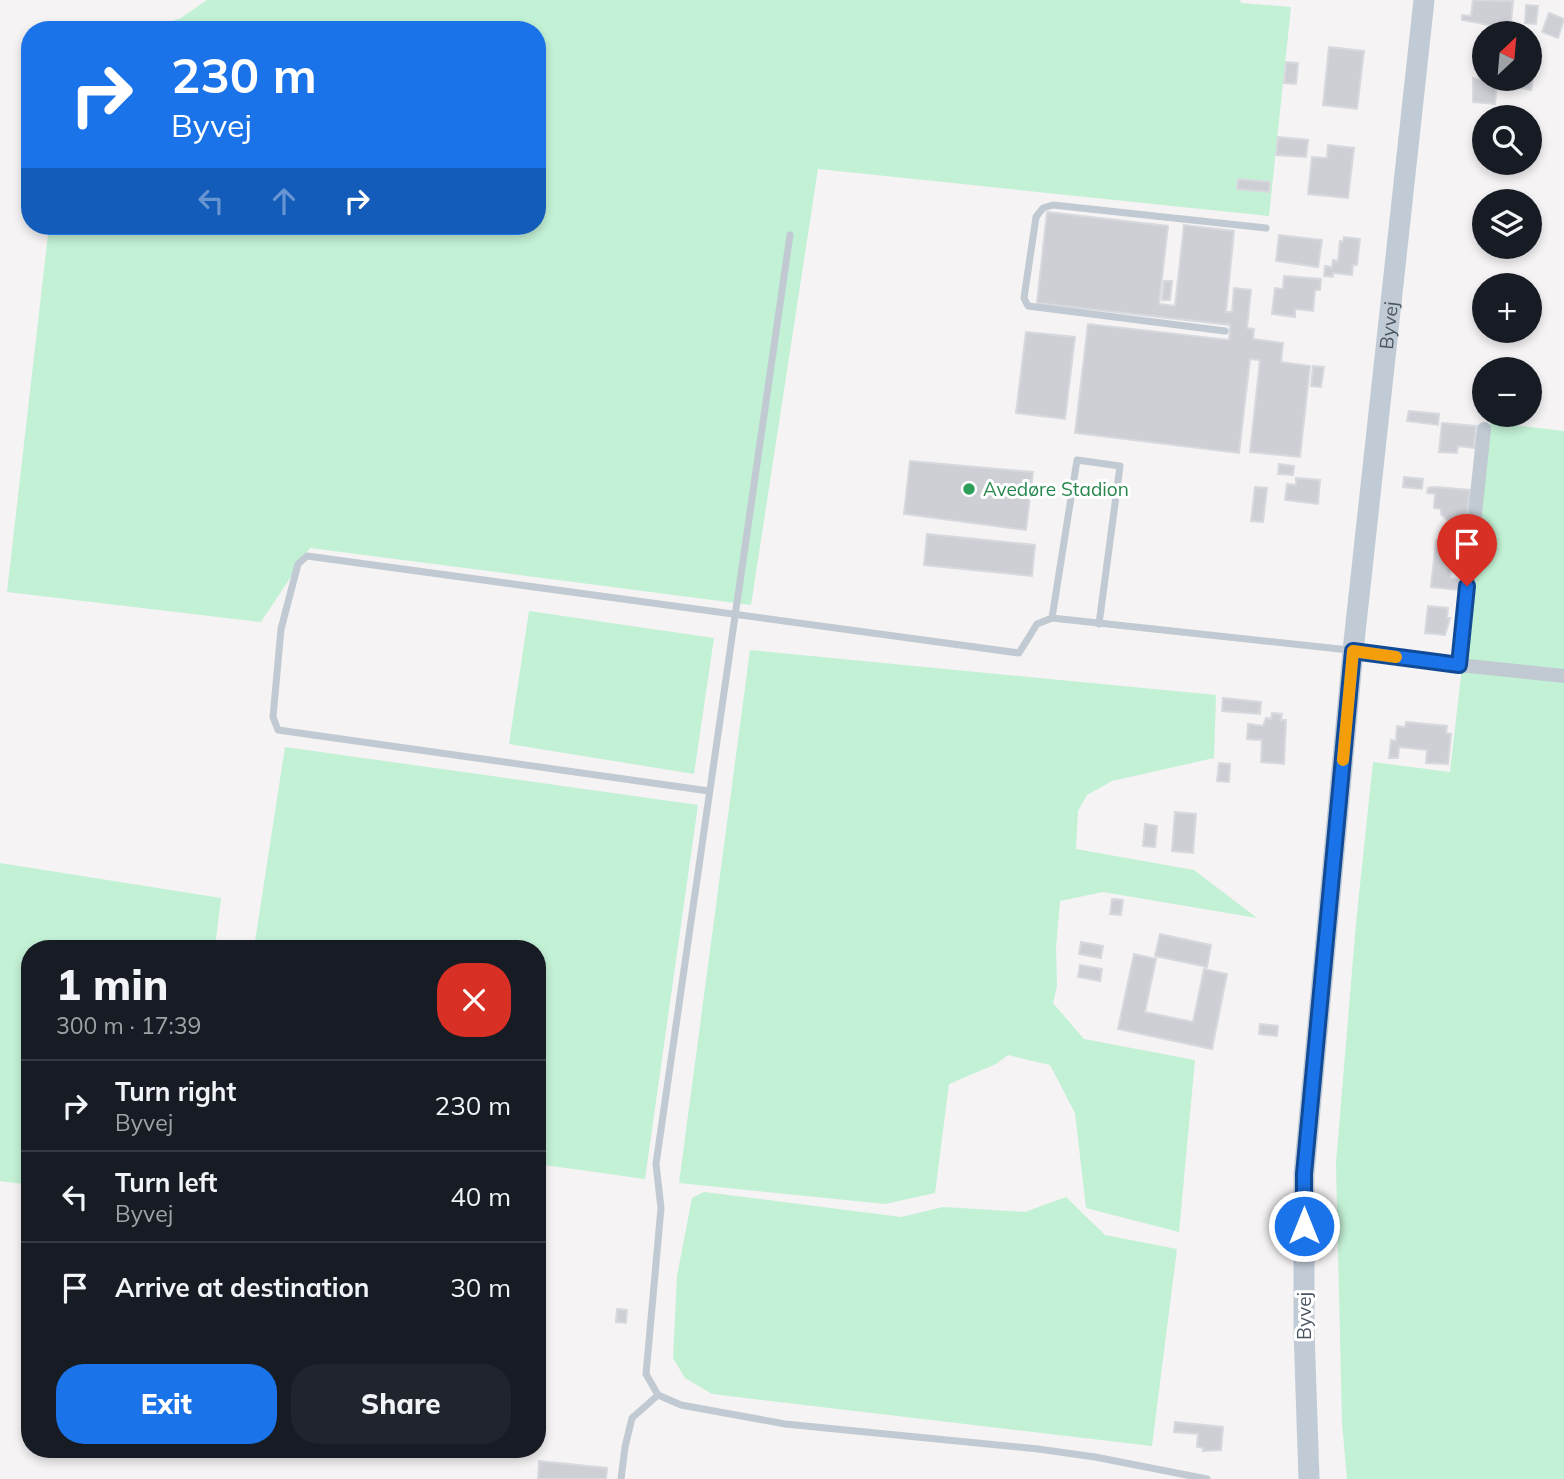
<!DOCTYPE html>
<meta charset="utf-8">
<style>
:root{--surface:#171b24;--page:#20242c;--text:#f1f3f6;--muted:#9ea1a6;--line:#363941;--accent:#1a73e8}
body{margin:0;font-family:Mulish,sans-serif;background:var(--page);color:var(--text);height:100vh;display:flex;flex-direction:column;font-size:26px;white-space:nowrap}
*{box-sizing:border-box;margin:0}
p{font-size:23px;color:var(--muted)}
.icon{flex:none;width:38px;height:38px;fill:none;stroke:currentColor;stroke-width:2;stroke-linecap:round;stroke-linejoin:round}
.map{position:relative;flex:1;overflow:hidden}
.details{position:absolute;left:21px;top:940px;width:525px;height:518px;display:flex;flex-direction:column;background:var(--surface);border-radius:28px;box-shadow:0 4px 10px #0003}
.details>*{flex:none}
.hud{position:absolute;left:21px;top:21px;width:525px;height:214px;border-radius:28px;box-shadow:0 4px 10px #0003;background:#1a73e8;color:#fff;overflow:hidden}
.needle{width:46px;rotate:26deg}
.controls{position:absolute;left:1472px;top:21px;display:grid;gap:14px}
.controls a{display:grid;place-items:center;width:70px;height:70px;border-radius:50%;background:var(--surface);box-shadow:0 4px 10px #0003;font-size:35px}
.pin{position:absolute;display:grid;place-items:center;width:60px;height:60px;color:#fff;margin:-72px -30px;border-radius:50% 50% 50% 0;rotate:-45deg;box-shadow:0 0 7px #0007}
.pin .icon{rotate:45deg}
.me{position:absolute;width:77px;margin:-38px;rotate:0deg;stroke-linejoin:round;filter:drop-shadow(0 0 5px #0008)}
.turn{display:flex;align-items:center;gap:24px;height:147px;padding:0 35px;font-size:32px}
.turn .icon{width:91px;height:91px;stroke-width:2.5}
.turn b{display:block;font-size:49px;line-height:60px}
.lanes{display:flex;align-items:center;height:66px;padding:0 35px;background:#0003;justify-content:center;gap:35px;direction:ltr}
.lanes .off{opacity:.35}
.round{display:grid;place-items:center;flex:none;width:74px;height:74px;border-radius:28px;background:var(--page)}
.headline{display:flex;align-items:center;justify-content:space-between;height:119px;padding:0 35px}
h1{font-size:42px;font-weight:800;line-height:52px}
.action{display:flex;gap:14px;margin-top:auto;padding:14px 35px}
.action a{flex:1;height:80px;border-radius:28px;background:var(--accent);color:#fff;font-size:28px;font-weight:800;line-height:80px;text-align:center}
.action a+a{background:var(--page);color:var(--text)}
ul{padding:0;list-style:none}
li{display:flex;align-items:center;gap:21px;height:91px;padding:0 35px;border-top:2px solid var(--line)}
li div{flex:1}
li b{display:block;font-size:26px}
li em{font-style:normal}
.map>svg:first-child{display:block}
.green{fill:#c3f1d5}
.building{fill:#cdcfd5;stroke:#d7d9de;stroke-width:2}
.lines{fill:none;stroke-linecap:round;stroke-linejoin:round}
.lane{stroke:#c1cad2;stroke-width:7}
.street{stroke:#c1cad2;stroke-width:14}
.secondary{stroke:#c1cbd6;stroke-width:21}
.route-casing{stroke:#114b97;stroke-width:18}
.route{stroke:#1a73e8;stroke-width:12}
.slow{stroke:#f59e0b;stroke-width:12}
.leisure-dot{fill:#2e9e5b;stroke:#fff;stroke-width:2.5}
.labels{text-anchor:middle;stroke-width:6;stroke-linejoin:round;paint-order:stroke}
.street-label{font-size:19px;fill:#4a5661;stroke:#fff}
.leisure-label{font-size:19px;fill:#27864d;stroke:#fff;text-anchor:start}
</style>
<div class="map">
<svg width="1564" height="1479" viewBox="0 0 1564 1479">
<rect width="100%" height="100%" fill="#f5f3f3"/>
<g class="green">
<polygon points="207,0 1240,0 1241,3 1291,7 1269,216 818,169 751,605 310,548 261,622 7,592 49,226 537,226 537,30 147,30 181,18"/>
<polygon points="1490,422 1564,431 1564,1479 1347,1479 1342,1423 1336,1163 1356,923 1373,762 1450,772"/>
<polygon points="529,611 714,638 694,774 509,744"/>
<polygon points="750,650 1216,695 1214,758 1112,781 1087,795 1078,811 1076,849 1194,870 1257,918 1103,892 1060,901 1056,948 1057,986 1053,1003 1084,1039 1195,1060 1179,1232 1086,1208 1075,1113 1050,1065 1008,1055 996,1064 949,1084 935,1193 885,1204 679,1183"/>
<polygon points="285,747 698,805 645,1179 537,1164 537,948 254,948"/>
<polygon points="0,863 221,898 215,948 30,948 30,1185 0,1181"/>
<polygon points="704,1192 901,1217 943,1207 1025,1212 1066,1197 1105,1235 1177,1249 1152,1446 712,1394 685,1378 673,1358 677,1276 692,1198"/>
</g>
<g class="building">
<polygon points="1473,0 1513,1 1510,33 1488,33 1489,25 1462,20 1462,15 1471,16"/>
<polygon points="1526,5 1538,6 1536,24 1525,23"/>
<polygon points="1549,13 1564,19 1558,38 1542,32"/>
<polygon points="1329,47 1364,51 1357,109 1323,105"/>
<polygon points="1286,62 1298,63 1296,84 1284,83"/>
<polygon points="1473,78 1487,80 1533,79 1531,90 1497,83 1495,104 1473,102"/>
<polygon points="1278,137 1308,140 1306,157 1276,155"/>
<polygon points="1328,145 1354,148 1348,198 1308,194 1312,157 1327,158"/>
<polygon points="1238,179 1270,182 1269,192 1237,189"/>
<polygon points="1047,212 1168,226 1159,304 1175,306 1184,225 1234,231 1226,312 1232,312 1234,288 1251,290 1247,328 1254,329 1253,339 1283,343 1281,362 1310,366 1300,457 1250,452 1260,360 1250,359 1239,453 1075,433 1088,324 1229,340 1230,325 1037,303"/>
<polygon points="1279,235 1322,240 1318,267 1276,261"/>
<polygon points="1344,237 1360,239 1357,265 1353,265 1352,275 1333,273 1333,277 1324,276 1325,266 1332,267 1333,260 1338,261 1340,241 1343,242"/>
<polygon points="1284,276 1321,279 1320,290 1315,290 1313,311 1295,309 1295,317 1272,314 1275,288 1283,289"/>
<polygon points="1164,281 1172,281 1170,300 1162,300"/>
<polygon points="1026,332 1075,337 1065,419 1016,413"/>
<polygon points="1313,366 1324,367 1321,387 1311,386"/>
<polygon points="1409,411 1439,414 1438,425 1407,421"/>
<polygon points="1442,423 1476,426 1474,448 1458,446 1457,453 1439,452"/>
<polygon points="910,461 1033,472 1026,530 904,514"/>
<polygon points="1279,464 1294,466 1293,475 1278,474"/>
<polygon points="1404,477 1423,479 1422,489 1403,487"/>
<polygon points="1296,478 1320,480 1318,504 1285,500 1287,484 1296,485"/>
<polygon points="1255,487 1267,488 1263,522 1251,521"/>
<polygon points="1436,487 1470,490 1465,528 1450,526 1450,523 1441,514 1441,509 1434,508 1435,494 1427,493 1428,488"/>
<polygon points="927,534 1035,545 1032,576 924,565"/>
<polygon points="1436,540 1446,541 1445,546 1454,547 1450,578 1460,580 1459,590 1431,587"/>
<polygon points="1428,606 1448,608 1447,618 1450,618 1445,635 1425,633"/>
<polygon points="1223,698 1261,702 1260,714 1222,711"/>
<polygon points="1272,713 1282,714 1281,720 1286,720 1284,764 1261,762 1262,740 1247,739 1248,724 1263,726 1266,718 1271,719"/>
<polygon points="1406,722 1447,726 1446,733 1451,734 1448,764 1426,763 1427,750 1399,747 1398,758 1389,758 1391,740 1396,741 1397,726 1405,727"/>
<polygon points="1219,763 1230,764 1229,782 1217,781"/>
<polygon points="1175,812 1196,814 1193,853 1172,851"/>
<polygon points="1145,824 1157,826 1155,847 1143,846"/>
<polygon points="1112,899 1123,900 1121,915 1110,914"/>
<polygon points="1160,934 1211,945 1207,967 1155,956"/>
<polygon points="1081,942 1103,946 1101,958 1079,954"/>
<polygon points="1134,954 1156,959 1145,1012 1193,1022 1204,969 1227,974 1212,1049 1118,1029"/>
<polygon points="1080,965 1102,969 1100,981 1078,977"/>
<polygon points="1260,1024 1278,1026 1277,1036 1259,1034"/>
<polygon points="617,1309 627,1310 626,1323 616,1322"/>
<polygon points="1175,1422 1223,1427 1221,1450 1203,1451 1204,1448 1197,1447 1198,1434 1174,1432"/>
<polygon points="539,1461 607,1468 606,1479 538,1479"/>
</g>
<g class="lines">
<g class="lane">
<polyline points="790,235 656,1164 661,1208 646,1374 658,1395 681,1405 785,1424 1038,1449 1095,1457 1207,1479"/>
<polyline points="1225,331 1028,306 1024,298 1036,217 1043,208 1053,205 1266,228"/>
<polyline points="1099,624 1120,466 1077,460 1052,618 1349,650"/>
<polyline points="709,791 278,730 273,717 281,629 298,564 307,556 1019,653 1037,624 1052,618"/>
<polyline points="621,1479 625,1447 632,1418 658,1395"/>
</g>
<g class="street">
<polyline points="1353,651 1459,665 1484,429"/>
<polyline points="1459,665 1564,676"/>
</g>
<path class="secondary" id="s1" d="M1309,1479L1304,1331V1174L1353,651L1424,0"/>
</g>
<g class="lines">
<defs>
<polyline id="route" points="1304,1226 1304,1174 1353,651 1459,665 1467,586"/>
</defs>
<use href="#route" class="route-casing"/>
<use href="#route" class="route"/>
<polyline class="slow" points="1343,760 1353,651 1396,657"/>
</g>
<circle class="leisure-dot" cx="969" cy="489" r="7"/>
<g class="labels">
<g class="street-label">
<text dy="7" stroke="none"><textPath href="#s1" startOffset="1158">Byvej</textPath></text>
<text transform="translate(1304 1316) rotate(-90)" y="7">Byvej</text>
</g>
<g class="leisure-label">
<text x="983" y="496">Avedøre Stadion</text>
</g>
</g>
</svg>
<div class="controls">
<a><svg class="needle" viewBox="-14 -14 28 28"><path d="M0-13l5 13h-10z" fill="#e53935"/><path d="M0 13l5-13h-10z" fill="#9ea1a6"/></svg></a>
<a><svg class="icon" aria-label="search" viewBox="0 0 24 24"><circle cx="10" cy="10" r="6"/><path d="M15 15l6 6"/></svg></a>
<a><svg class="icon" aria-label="layers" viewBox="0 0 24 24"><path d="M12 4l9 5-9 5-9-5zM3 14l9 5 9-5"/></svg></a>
<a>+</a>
<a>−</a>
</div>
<div class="pin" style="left:1467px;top:586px;background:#d93025"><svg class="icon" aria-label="arrive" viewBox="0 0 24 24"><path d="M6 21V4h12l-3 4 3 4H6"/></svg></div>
<svg class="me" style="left:1304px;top:1226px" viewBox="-20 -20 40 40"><circle r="17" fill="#1a73e8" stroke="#fff" stroke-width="3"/><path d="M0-11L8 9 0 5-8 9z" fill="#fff"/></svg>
<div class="hud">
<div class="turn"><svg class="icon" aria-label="right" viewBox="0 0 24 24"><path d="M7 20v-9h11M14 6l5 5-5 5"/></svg><div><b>230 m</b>Byvej</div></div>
<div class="lanes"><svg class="icon off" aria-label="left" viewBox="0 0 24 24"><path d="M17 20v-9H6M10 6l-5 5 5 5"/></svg><svg class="icon off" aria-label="ahead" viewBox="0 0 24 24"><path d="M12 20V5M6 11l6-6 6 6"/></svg><svg class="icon" aria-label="right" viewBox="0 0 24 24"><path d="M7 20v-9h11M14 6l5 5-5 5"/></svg></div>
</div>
<section class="details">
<div class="headline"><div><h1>1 min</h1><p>300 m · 17:39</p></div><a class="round" style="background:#d93025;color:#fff"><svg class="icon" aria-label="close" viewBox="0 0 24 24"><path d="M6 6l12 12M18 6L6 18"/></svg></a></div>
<ul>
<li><svg class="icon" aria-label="right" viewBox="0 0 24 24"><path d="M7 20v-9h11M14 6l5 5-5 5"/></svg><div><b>Turn right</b><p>Byvej</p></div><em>230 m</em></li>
<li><svg class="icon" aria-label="left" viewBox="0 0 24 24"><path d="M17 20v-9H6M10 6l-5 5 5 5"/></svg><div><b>Turn left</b><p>Byvej</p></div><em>40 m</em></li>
<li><svg class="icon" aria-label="arrive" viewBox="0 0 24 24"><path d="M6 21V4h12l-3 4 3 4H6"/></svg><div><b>Arrive at destination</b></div><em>30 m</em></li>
</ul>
<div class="action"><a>Exit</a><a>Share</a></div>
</section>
</div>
